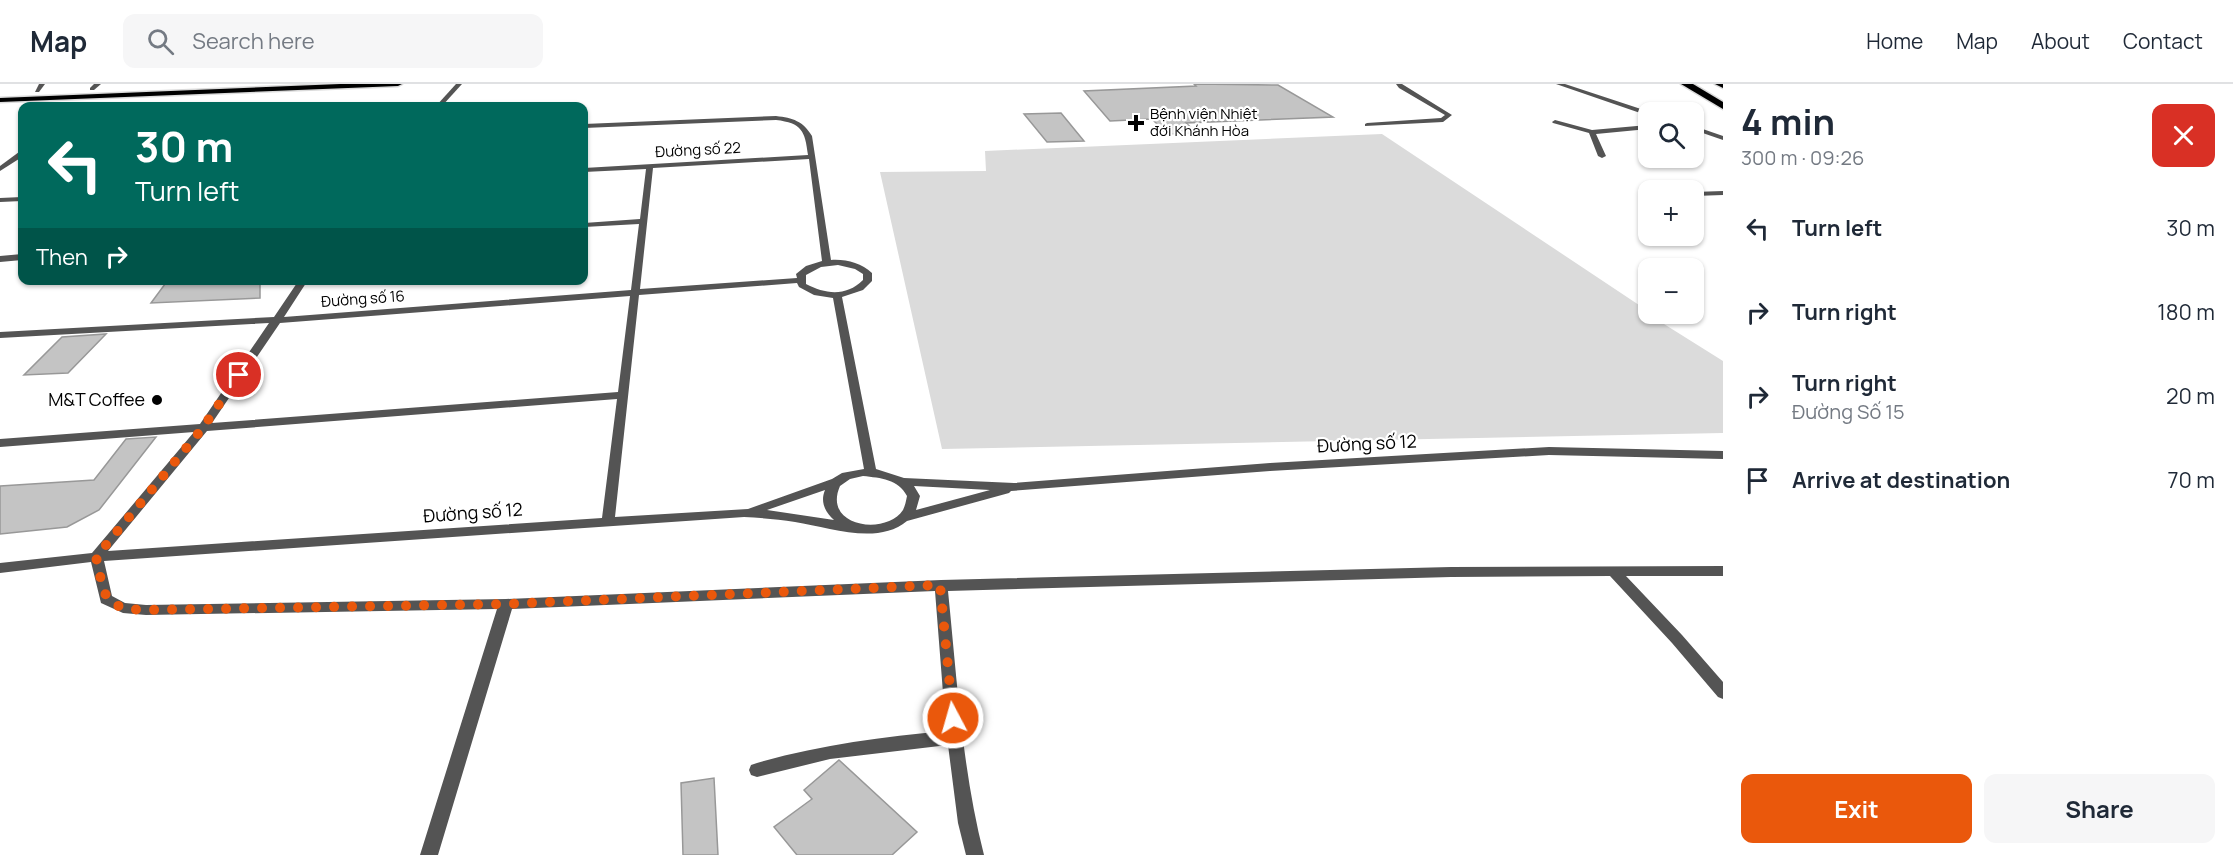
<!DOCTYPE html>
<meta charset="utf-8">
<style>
:root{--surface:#fff;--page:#f6f6f7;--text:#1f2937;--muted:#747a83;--line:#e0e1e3;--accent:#ea580c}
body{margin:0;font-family:Manrope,sans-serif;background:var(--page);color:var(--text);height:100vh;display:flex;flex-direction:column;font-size:22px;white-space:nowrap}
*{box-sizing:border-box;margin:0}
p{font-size:20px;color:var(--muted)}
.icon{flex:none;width:33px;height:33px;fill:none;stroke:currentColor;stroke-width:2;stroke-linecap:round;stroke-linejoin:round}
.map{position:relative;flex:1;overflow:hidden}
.drawer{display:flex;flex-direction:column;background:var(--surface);width:510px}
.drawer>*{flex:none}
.guide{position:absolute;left:18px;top:18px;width:570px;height:183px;border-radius:12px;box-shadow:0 2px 4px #0004;background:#00695c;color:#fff;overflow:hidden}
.controls{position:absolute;left:1638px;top:18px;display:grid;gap:12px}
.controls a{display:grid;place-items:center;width:66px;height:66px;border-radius:12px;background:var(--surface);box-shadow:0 2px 4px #0004;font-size:30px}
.pin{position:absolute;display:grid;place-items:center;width:51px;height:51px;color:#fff;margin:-26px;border:3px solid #fff;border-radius:50%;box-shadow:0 2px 6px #0007}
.me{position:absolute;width:66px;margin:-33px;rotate:354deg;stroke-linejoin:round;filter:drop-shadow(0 0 4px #0008)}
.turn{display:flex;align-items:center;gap:21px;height:126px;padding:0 18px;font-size:27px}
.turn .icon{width:78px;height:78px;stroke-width:2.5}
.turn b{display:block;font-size:42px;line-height:51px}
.then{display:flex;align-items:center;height:57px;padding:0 18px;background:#0003;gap:12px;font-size:22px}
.round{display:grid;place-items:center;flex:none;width:63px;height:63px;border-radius:12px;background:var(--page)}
.summary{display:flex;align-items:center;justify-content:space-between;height:102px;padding:0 18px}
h1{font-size:36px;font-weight:700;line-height:45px}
.action{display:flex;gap:12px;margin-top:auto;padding:12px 18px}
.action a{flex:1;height:69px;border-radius:12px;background:var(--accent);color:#fff;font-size:24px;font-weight:700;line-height:69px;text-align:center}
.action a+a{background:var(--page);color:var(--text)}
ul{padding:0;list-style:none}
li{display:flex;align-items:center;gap:18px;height:84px;padding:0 18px}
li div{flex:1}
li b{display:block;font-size:22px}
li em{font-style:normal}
header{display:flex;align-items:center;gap:36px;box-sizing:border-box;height:84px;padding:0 30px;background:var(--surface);border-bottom:2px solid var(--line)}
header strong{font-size:28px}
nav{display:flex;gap:33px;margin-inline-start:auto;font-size:21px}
.search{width:420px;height:54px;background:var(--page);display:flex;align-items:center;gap:15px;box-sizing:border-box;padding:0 21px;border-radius:12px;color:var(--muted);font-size:22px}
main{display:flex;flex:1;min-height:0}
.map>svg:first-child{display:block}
.green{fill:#dbdbdb}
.building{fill:#c4c4c4;stroke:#989898;stroke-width:1.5}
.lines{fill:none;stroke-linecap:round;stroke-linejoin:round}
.primary-casing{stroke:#dbdbdb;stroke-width:3}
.highway-casing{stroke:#dbdbdb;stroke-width:3}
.street{fill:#545454;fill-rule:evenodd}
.primary{fill:#000;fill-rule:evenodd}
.highway{fill:#000;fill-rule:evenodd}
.route{stroke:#ea580c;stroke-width:10;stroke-dasharray:0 18}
.poi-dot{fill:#000;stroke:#fff;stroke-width:2}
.labels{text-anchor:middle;stroke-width:4.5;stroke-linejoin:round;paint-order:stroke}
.far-poi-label{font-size:15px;fill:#000;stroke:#fff;text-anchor:start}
.far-street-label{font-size:15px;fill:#000;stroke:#fff}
.poi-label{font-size:18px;fill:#000;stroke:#fff;text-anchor:end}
.street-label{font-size:18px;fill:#000;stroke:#fff}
</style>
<header>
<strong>Map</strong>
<div class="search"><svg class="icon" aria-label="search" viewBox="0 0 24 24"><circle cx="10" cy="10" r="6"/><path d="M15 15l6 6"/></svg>Search here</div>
<nav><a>Home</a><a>Map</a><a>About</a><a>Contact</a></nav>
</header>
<main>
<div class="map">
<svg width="1723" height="771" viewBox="0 0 1723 771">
<rect width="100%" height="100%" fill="#fff"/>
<polygon class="green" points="1382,50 1648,227 1648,230 1723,277 1723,349 942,365 880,88 986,87 985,67"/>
<g class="building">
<polygon points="1194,0 1278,1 1333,33 1186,39 1197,49 1167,50 1152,35 1110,37 1084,7 1196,2"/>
<polygon points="1061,29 1084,57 1047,58 1024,30"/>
<polygon points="168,196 260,196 260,214 151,219"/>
<polygon points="106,250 68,289 24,291 62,253"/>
<polygon points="156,353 99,426 67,443 0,450 0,402 94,396 126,355"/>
<polygon points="839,676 917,748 892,771 797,771 774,743 812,715 804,706"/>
<polygon points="714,694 718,771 683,771 681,699"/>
</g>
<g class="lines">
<defs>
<polygon id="primary" points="340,0 402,0 398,2 0,18 0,14"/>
<g id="highway">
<polygon points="1681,0 1693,0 1723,18 1723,25"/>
<polygon points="1715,0 1723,0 1723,4"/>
</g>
</defs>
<use href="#primary" class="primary-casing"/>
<use href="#highway" class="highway-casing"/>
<g class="street">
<polygon points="39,0 45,0 39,8 35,8"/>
<polygon points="94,0 101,0 94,6 90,6 90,4"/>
<polygon points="456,0 462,0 442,22 436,22"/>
<polygon points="1396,0 1402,0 1452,31 1443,38 1365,42 1365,40 1367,39 1441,34 1445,31 1399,4"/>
<polygon points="1556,0 1565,0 1650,28 1648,32 1646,31"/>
<path d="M776,32C793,34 803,37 812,52L831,176C846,175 861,179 872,189V197L863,206L842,213L876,385L904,394L1014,399L1270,379L1549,363L1723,367V375L1549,371L1270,387L1011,407L1009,409L907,437C877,462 829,443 795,438C778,435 761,434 744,433L104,477L112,512L125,519L146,521L506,515L941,496L1451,483L1723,482V492H1626L1682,551L1723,598V615L1718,613L1672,559L1610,492L1451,493L948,507C957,595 962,685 984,771H966L958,739L948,661L830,675L757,693L751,691L749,686L751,681L757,679C819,661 882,653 946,647L935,507L512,525L438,771H420L497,525L146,531L123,529L101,519L91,478L0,489V479L92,469L194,348L0,363V355L200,340L269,239L0,254V248L274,233L299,196H308L284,233L631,206L639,140L584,143V139L640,135L646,85L584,88V84L808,71C805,47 802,39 776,36L584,44V40ZM809,75L822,177L806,182L796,190L797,194L640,205L653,84ZM838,181L855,185L863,190V196C846,213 825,210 806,200V191L821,183ZM797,199L799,203L814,211L833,214L864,385L842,389L832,395L748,425L615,433L639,211ZM630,212L618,308L212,339L280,239ZM617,315L602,434L108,467L207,347ZM863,392C881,394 898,395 907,412C906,417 905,422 903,426C886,452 822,443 840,402L850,395ZM914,402L990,406L916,426L920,412ZM825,406C820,418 825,428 834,436L767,426Z"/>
<polygon points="1555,36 1592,46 1648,41 1648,45 1596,50 1606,72 1602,74 1598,72 1589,49 1553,39 1552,38"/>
<polygon points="1694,42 1723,52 1723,56 1694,46"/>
<polygon points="19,68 22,68 22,73 0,87 0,82"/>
<polygon points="1723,107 1723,111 1694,112 1694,108"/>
<polygon points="22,113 22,117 0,118 0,114"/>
<polygon points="22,170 22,176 0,178 0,172"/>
</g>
<use href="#primary" class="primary"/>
<use href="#highway" class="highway"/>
</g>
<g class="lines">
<path class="route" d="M239,291L202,345L96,473C105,510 100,525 146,526L506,520L940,501L953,634"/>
</g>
<g class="poi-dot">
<path d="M1133 30h6v6h6v6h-6v6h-6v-6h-6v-6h6z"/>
<circle cx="157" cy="316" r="6"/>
</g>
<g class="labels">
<g class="far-poi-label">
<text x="1150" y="35">Bệnh viện Nhiệt<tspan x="1150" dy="17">đới Khánh Hòa</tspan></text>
</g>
<g class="far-street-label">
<text transform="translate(698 66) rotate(-3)" y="5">Đường số 22</text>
<text transform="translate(363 215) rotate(-4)" y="5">Đường số 16</text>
</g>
<g class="poi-label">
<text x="145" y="322">M&amp;T Coffee</text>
</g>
<g class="street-label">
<text transform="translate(1367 360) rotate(-3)" y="6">Đường số 12</text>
<text transform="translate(473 429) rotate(-4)" y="6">Đường số 12</text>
</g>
</g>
</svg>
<div class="controls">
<a><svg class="icon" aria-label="search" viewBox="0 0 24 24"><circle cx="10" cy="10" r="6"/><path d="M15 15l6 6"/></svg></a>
<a>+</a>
<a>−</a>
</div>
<div class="pin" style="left:239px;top:291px;background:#d93025"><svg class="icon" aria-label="arrive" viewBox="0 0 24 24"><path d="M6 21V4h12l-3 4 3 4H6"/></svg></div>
<svg class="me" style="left:953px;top:634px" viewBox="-20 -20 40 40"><circle r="17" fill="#ea580c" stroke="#fff" stroke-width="3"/><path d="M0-11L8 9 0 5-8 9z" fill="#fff"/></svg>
<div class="guide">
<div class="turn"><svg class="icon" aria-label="left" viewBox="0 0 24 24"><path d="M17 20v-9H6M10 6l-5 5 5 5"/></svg><div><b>30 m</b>Turn left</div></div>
<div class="then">Then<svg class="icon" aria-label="right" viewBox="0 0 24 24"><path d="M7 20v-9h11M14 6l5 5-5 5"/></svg></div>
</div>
</div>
<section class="drawer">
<div class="summary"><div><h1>4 min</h1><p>300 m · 09:26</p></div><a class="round" style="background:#d93025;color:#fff"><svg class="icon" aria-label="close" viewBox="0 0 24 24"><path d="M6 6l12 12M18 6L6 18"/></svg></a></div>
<ul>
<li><svg class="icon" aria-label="left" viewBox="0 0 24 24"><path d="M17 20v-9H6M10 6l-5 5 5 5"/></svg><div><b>Turn left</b></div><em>30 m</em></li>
<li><svg class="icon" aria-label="right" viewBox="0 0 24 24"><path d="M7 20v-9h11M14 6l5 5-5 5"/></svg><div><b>Turn right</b></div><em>180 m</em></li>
<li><svg class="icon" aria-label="right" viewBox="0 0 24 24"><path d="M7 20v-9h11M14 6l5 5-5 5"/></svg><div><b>Turn right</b><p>Đường Số 15</p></div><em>20 m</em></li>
<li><svg class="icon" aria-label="arrive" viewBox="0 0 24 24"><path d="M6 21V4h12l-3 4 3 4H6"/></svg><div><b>Arrive at destination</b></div><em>70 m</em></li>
</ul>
<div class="action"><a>Exit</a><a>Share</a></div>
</section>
</main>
